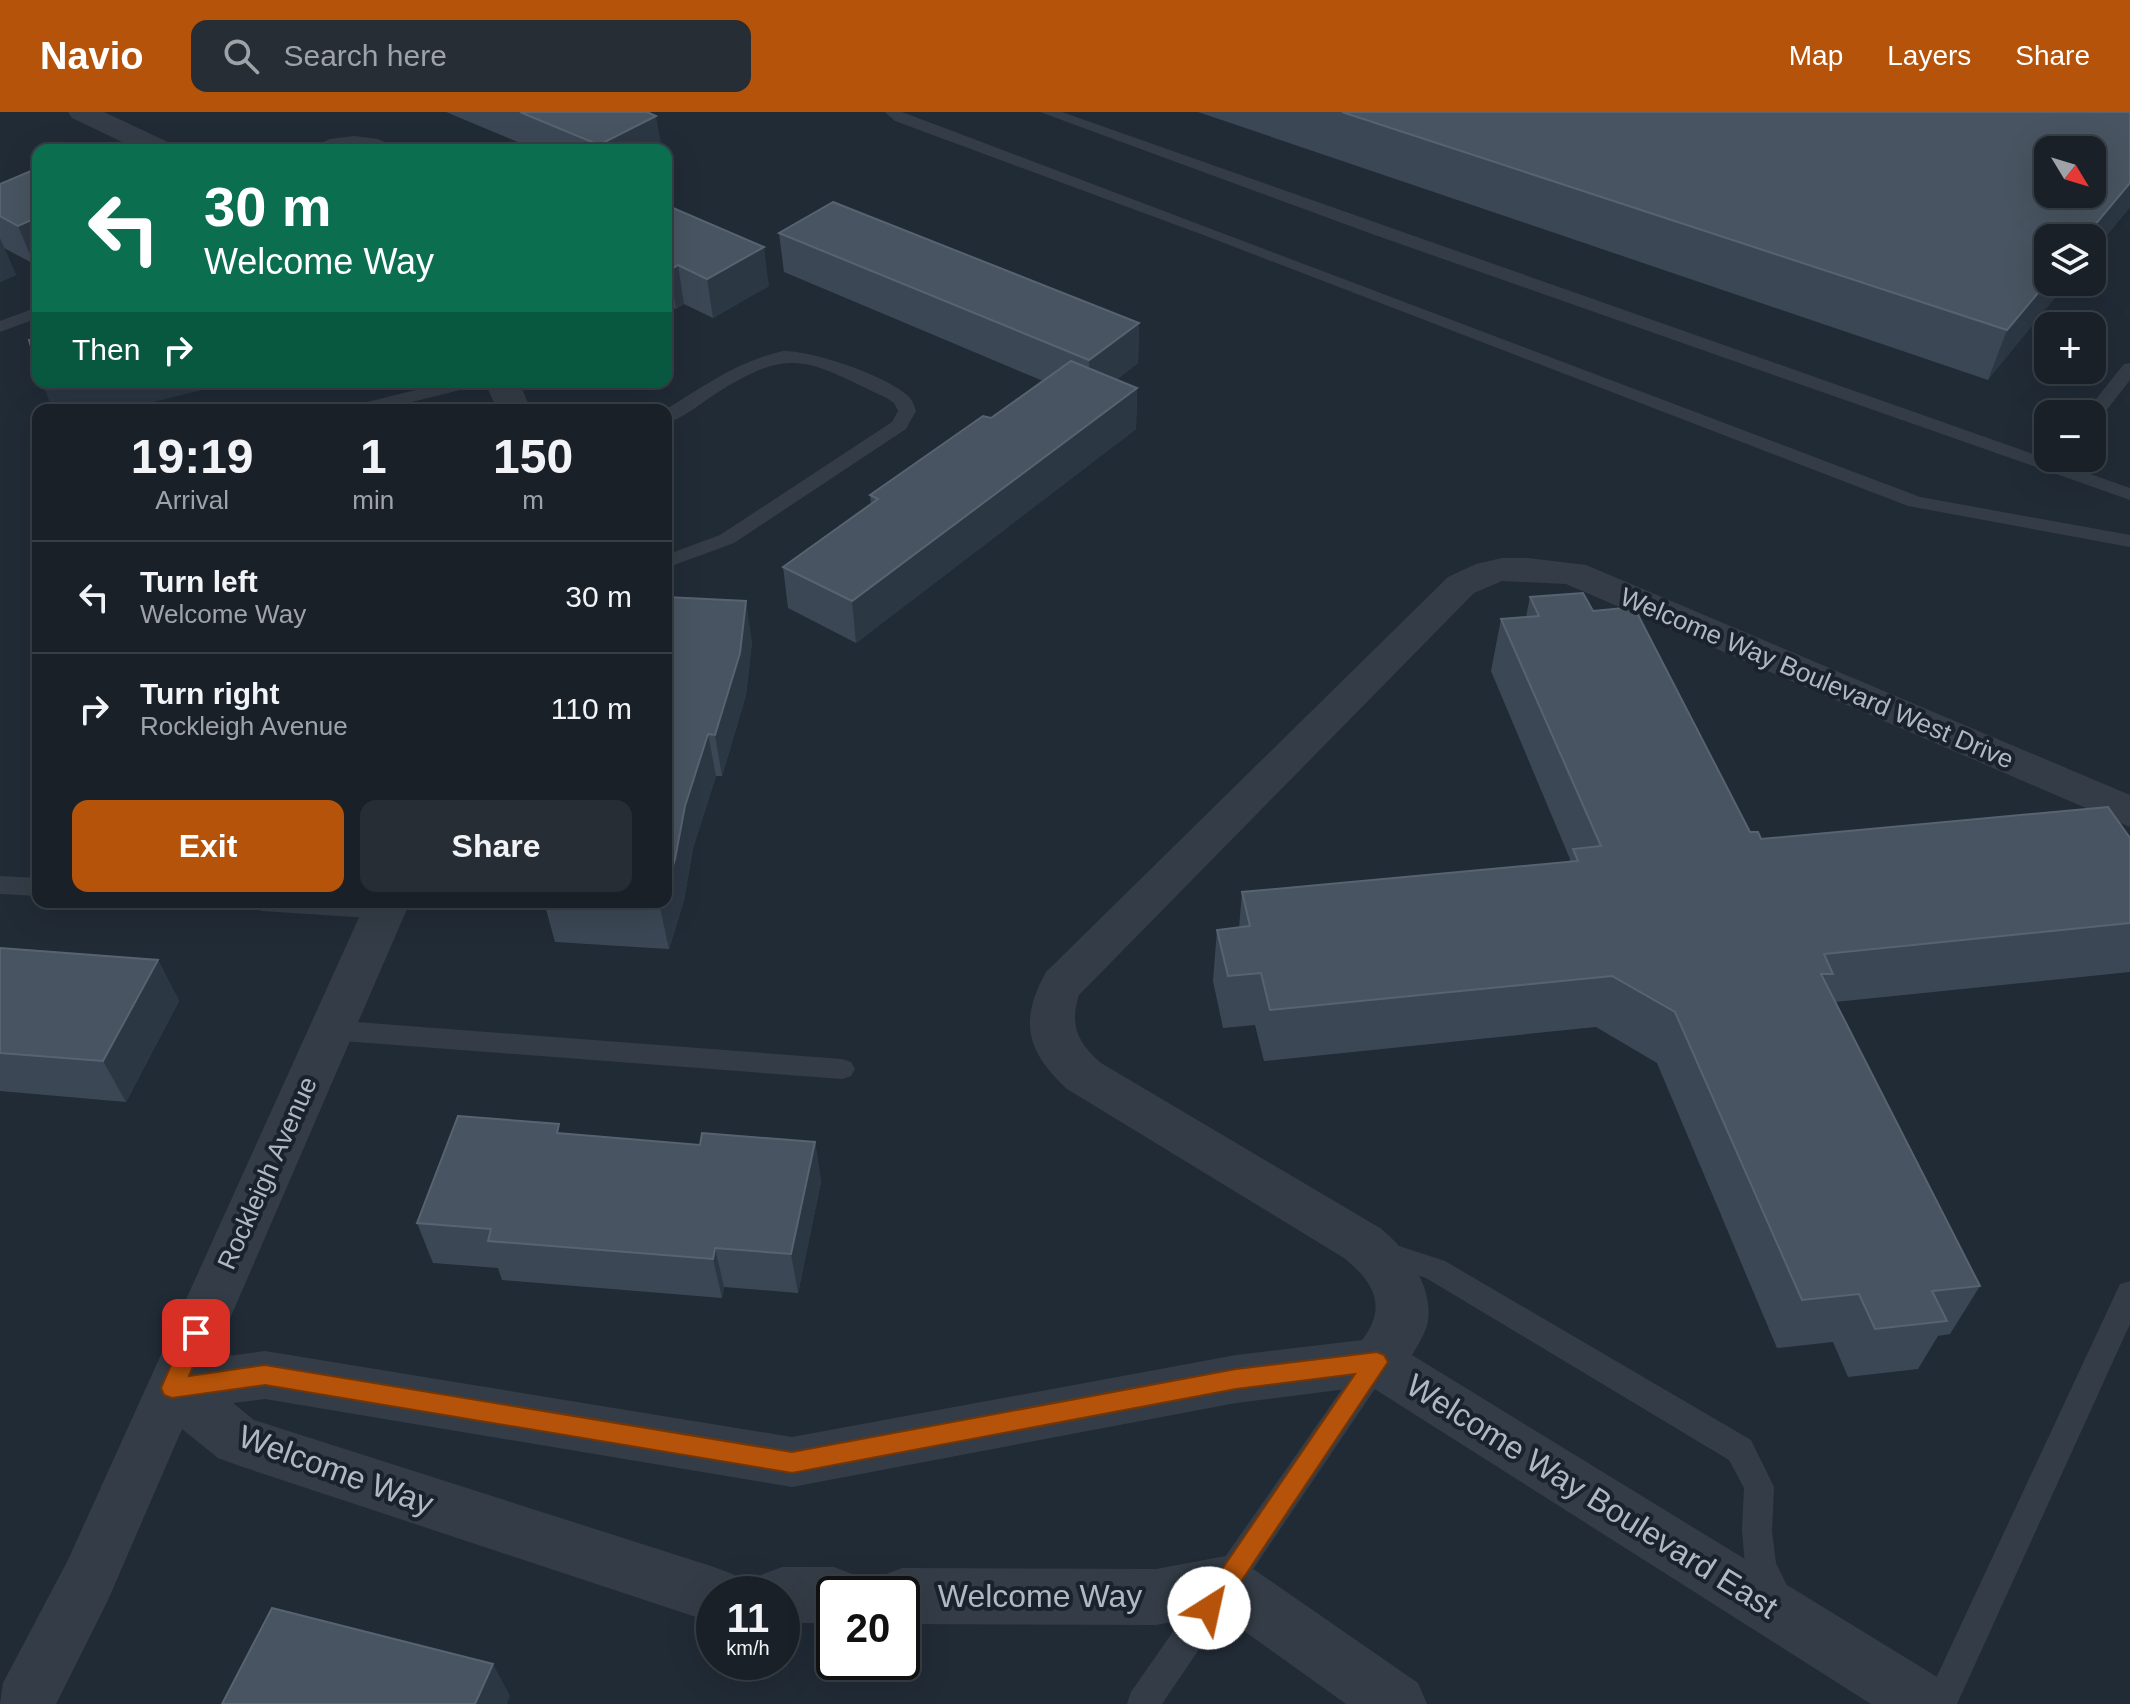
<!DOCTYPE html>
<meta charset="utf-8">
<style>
:root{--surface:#192028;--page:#262d34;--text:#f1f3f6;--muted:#9fa3a8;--line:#373e45;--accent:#b45309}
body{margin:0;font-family:Helvetica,sans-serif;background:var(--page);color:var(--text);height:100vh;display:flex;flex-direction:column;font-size:30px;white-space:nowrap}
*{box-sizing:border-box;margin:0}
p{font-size:26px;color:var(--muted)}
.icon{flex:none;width:44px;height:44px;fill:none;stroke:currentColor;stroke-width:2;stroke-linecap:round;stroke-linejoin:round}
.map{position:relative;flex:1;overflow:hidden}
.details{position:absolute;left:32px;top:292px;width:640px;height:504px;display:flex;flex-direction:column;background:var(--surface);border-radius:16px;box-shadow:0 8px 32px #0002,0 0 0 2px var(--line)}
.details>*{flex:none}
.guide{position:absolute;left:32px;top:32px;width:640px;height:244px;border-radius:16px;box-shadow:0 8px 32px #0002,0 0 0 2px var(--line);background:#0b6e4f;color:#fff;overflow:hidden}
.needle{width:52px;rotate:128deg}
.controls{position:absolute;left:2034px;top:24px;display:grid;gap:16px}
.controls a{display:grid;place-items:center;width:72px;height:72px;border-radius:16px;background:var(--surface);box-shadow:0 8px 32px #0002,0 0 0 2px var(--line);font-size:40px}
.speed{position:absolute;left:696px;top:1464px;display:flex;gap:16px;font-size:40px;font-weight:700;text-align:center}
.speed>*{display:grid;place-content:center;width:104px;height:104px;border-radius:50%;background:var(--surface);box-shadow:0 8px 32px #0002,0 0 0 2px var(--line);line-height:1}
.speed small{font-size:20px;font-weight:400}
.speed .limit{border:4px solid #111;border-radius:12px;background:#fff;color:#111}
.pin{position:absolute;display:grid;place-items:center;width:68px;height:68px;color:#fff;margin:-34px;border-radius:16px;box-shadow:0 4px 12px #0006}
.me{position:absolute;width:88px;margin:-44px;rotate:35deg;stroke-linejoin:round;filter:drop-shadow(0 0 6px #0008)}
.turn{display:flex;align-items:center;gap:28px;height:168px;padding:0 40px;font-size:36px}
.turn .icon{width:104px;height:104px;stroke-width:2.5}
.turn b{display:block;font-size:56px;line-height:68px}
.then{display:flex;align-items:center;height:76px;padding:0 40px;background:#0003;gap:16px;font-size:30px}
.eta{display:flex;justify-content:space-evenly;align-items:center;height:136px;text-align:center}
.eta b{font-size:48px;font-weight:700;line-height:56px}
.button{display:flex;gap:16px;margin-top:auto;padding:16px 40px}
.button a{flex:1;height:92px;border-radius:16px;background:var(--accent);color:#fff;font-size:32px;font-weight:700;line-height:92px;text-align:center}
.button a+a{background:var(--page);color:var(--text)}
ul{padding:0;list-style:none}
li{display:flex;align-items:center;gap:24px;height:112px;padding:0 40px;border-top:2px solid var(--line)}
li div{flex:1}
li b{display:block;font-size:30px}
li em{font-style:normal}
header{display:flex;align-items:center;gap:48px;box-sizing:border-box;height:112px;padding:0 40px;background:var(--accent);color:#fff}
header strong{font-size:38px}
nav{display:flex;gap:44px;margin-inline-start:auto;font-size:28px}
.search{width:560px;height:72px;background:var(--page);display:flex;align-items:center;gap:20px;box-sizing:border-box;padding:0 28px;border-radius:16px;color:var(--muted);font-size:30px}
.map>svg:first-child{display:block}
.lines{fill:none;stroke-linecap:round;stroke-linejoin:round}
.service{fill:#343d47;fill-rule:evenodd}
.minor{fill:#343d47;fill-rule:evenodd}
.wall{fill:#3c4755}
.shaded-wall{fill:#2c3744}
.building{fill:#485461;stroke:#586371;stroke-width:2;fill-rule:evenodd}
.route{fill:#b45309;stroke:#753606;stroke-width:2}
.labels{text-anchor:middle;stroke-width:8;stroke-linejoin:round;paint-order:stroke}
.street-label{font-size:26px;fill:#afb8c4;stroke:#1a222b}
.near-street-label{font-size:32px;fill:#afb8c4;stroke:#1a222b}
</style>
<header>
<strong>Navio</strong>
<div class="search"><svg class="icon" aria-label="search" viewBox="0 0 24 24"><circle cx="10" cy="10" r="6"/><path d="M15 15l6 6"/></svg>Search here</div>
<nav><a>Map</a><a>Layers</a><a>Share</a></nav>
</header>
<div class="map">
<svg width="2130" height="1592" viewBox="0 0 2130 1592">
<rect width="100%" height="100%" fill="#212b36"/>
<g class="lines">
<g class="service">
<polygon points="885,0 902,0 1920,385 2130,423 2130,435 1908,394 1206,124 895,9"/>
<polygon points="1040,0 1062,0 2130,376 2130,388 1372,122"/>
<path d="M138,22L146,27C134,38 119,38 103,38Z"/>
<polygon points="354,24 378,27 401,38 354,33 307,38 330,27"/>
<polygon points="38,195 38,206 0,220 0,209"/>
<path d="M783,239C814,239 884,263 907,283C912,287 914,293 916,299L906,317L734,431L666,456V443L720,423L892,310L898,299L894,291L887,286C813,252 795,231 720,279C703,289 685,306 666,311L665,298C704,274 738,249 783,239Z"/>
<polygon points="2130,251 2130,268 2099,308 2092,310 2092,302 2084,302 2124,252"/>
<polygon points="448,270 479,270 476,274 380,298 349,298 351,294"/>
<polygon points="0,764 38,766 38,784 0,782"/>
<polygon points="250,790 387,790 392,792 396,798 392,804 384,807 262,799 254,796"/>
<polygon points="330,908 842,947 851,950 855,957 851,964 842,967 330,928 321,925 317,918 321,911"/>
<polygon points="1381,1128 1445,1149 1751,1328 1774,1375 1772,1419 1776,1451 1793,1486 1788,1497 1777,1501 1766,1497 1745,1453 1742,1419 1744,1376 1729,1348 1426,1166 1371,1148 1367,1140 1371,1132"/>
<polygon points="2130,1169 2130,1212 1957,1592 1924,1592 2120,1172"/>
<polygon points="1377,1237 1387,1241 1392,1250 1387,1259 1162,1592 1127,1592 1131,1580 1367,1241"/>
</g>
<g class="minor">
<polygon points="68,0 104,0 172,32 176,38 139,38 72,6"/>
<polygon points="485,270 519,270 531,298 497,298"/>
<path d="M1502,446H1528L1586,453L2130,683V715L1566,472L1502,469L1474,481L1079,883C1069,913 1078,931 1101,951L1380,1116C1406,1136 1433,1174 1428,1209C1426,1220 1418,1233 1412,1243L1947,1571L1956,1592H1871L1370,1274L1236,1291L792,1375L265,1287L233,1291L254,1308L714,1455L735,1463L743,1482H714V1511L237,1353L218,1346L182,1317L108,1488L56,1592H0L3,1571L68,1448L366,790H410L213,1246L265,1239L792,1325L1236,1243L1362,1228C1388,1195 1374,1170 1344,1146L1067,977C1026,939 1019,909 1046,860L1448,465L1476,452Z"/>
<polygon points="1226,1444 1246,1452 1418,1571 1427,1592 1346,1592 1219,1501 1156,1513 902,1512 902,1482 874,1482 881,1464 902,1456 1156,1457"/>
<polygon points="782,1455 834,1455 855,1463 863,1482 834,1482 834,1511 782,1511 782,1482 753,1482 761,1463"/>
</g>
</g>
<g class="wall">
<polygon points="446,0 647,0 662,37 537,38"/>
<polygon points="1198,0 2130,0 2130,95 2092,141 2092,126 1988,268"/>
<polygon points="38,56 38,150 34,152 4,136 16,163 0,170 0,72"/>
<polygon points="666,93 769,174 713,206 684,192 676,197 666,192"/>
<polygon points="779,121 1139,211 1138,251 1116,268 1137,276 1136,317 856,531 788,496 783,455 871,392 870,383 991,306 1043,269 784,160"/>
<polygon points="666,485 752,530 746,583 722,664 716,664 693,736 684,788 669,837 555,830 544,790 666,790"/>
<polygon points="1530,485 1593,499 1750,720 1761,727 2130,726 2130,860 1835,890 1980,1174 1950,1222 1938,1224 1918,1257 1848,1265 1833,1230 1777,1236 1657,951 1596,915 1264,949 1255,913 1223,916 1213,869 1217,818 1239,816 1242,780 1569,750 1570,747 1491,559 1501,507 1526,505"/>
<polygon points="0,836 158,848 179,889 126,990 0,979"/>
<polygon points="562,1022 700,1033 815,1030 821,1070 798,1181 724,1175 722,1186 502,1168 498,1156 433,1151 417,1111"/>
</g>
<g class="shaded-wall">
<polygon points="656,4 662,37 600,38 599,33"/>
<polygon points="2130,71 2130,95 2092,141 2092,126 2084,126"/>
<polygon points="38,105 38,150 34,152 18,114"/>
<polygon points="0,126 16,163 0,170"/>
<polygon points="764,135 769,174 713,206 707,167"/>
<polygon points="678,153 684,192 676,197 670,158"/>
<polygon points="2048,170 2068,170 1988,268 2007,218"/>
<polygon points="1139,211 1138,251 1089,288 1089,248"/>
<polygon points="55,270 234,270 121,298 53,298 43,273"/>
<polygon points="1137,276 1136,317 856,531 852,489"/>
<polygon points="746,489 752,530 746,583 722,664 715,623"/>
<polygon points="708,622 716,664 693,736 684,788 669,837 660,796 662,790 666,790 666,777 685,694"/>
<polygon points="158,848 179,889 126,990 103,949"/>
<polygon points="815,1030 821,1070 798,1181 791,1142"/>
<polygon points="715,1136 724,1175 722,1186 713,1147"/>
<polygon points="493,1552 510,1584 507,1592 475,1592"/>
</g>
<g class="building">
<polygon points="520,0 647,0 656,4 599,33"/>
<path d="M1342,0H2130V71L2084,126H2048V169L2007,218ZM2048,38H2092V82H2048Z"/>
<polygon points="38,56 38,105 18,114 0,104 0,72"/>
<polygon points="833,90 1139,211 1089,248 779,121"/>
<polygon points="666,93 764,135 707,167 678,153 670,158 666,156"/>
<polygon points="38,226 38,258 29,228"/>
<polygon points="1071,249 1137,276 852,489 783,455 878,387 870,383 983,304 991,306"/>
<polygon points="42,270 55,270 43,273"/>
<polygon points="1583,481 1593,499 1634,495 1750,720 1758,720 1761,727 2108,695 2130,726 2130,811 1824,842 1833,862 1821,862 1980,1174 1932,1179 1947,1209 1875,1217 1859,1182 1802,1188 1675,900 1612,864 1270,898 1261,861 1228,864 1217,818 1250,814 1242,780 1578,749 1573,737 1601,734 1501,507 1539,504 1530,485"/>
<polygon points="666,485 746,489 740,541 715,623 708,622 685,694 675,747 666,777"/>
<polygon points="561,790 662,790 660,796"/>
<polygon points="0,836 158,848 103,949 0,941"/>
<polygon points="458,1004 559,1012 557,1021 700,1033 702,1021 815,1030 791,1142 715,1136 713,1147 488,1129 491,1117 417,1111"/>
<polygon points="272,1496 493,1552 475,1592 222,1592"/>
</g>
<polygon class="route" points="196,1211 204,1214 207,1221 189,1264 265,1253 792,1340 1236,1257 1377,1240 1384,1243 1388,1250 1218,1504 1209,1508 1201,1504 1197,1496 1201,1488 1355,1262 1236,1277 792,1361 265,1273 172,1286 164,1283 161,1276 185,1221 189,1214"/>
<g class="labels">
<g class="street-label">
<text transform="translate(1817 566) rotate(23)" y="9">Welcome Way Boulevard West Drive</text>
<text transform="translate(267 1061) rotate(-66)" y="9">Rockleigh Avenue</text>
</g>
<g class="near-street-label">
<text transform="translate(336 1358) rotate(20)" y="11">Welcome Way</text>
<text transform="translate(1592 1384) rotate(32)" y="11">Welcome Way Boulevard East</text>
<text x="1040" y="1495">Welcome Way</text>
</g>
</g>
</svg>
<div class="controls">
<a><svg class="needle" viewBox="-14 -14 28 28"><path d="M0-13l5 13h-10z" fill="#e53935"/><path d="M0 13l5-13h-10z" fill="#9fa3a8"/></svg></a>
<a><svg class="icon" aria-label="layers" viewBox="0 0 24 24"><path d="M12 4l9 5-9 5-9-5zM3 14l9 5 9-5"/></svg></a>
<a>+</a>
<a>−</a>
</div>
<div class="speed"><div>11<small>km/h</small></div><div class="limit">20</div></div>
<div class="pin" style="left:196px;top:1221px;background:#d93025"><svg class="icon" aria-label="arrive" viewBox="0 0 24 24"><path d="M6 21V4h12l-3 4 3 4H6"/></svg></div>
<svg class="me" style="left:1209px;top:1496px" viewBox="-20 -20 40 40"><circle r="19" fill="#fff"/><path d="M0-13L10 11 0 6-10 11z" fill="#b45309"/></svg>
<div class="guide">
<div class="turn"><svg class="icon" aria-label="left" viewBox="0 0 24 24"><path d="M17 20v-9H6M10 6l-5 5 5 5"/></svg><div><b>30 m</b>Welcome Way</div></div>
<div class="then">Then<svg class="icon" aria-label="right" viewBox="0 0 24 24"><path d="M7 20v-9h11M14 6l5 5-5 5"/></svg></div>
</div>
<section class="details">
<div class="eta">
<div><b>19:19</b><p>Arrival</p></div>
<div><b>1</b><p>min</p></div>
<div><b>150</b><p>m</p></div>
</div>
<ul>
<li><svg class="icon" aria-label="left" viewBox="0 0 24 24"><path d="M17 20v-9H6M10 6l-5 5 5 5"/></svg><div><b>Turn left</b><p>Welcome Way</p></div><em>30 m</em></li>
<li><svg class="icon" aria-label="right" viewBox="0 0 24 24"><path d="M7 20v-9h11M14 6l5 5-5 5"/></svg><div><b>Turn right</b><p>Rockleigh Avenue</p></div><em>110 m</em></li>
</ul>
<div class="button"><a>Exit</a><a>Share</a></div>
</section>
</div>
